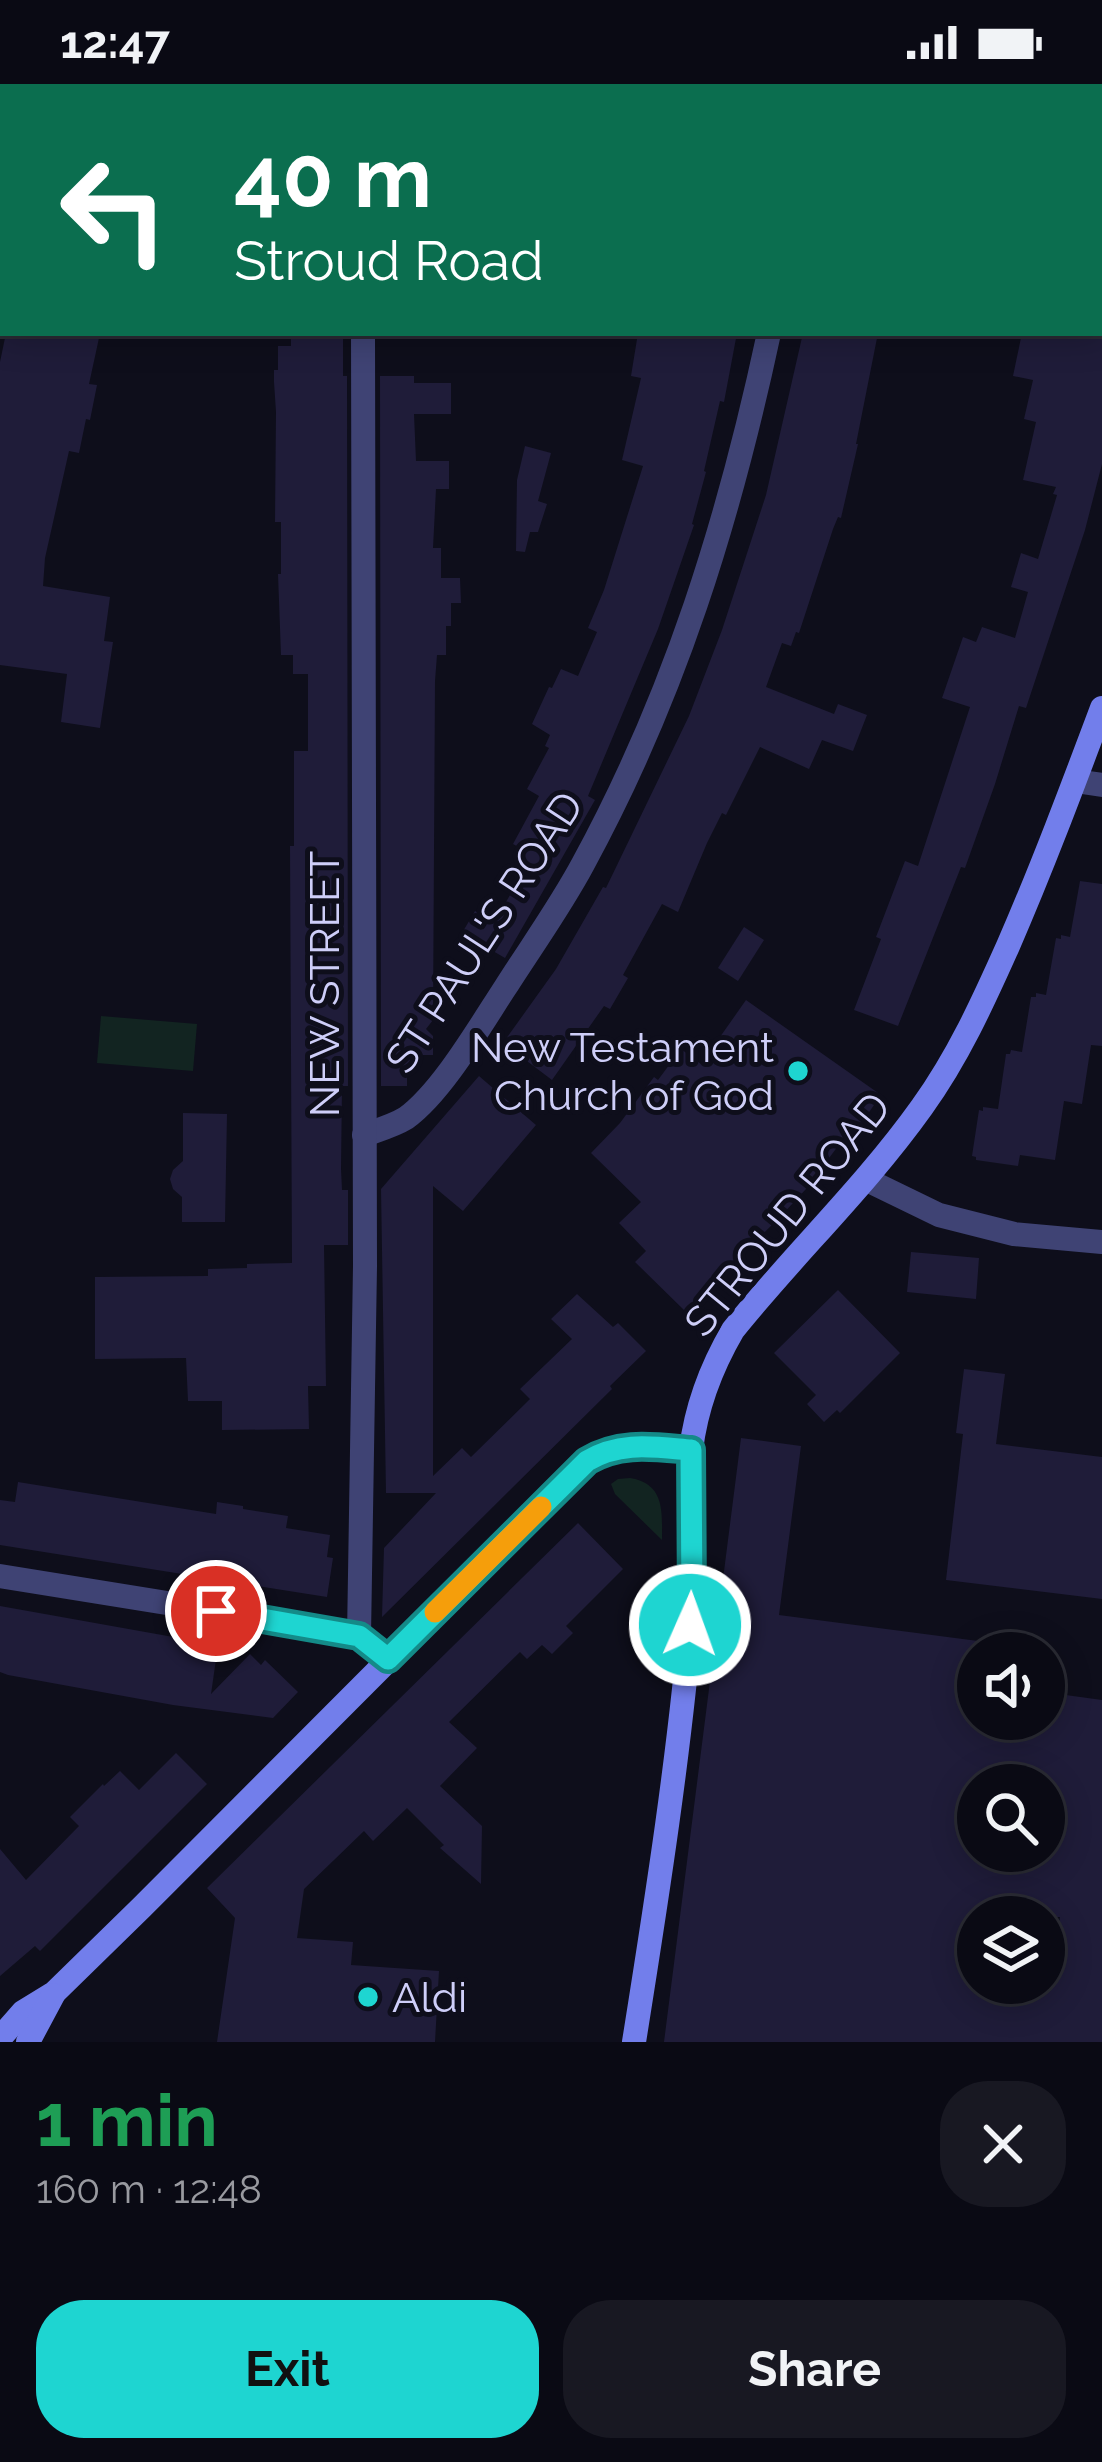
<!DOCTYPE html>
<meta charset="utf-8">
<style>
:root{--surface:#0a0a14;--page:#181822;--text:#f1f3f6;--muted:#999aa0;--line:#2a2b34;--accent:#1ed5d1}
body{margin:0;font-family:Raleway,sans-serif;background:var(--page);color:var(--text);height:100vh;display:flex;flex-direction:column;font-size:45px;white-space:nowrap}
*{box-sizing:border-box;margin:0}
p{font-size:39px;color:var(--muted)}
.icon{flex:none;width:66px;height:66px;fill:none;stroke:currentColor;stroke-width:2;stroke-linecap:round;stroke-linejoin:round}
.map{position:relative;height:1958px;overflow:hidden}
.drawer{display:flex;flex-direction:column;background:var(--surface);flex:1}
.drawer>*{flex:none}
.top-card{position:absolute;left:0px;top:0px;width:1104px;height:252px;box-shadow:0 6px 30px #0003,0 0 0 3px var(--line);background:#0b6e4f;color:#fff;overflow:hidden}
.controls{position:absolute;left:957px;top:1548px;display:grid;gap:24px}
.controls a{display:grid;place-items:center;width:108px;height:108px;border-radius:50%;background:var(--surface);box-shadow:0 6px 30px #0003,0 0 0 3px var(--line);font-size:60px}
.pin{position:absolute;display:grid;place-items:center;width:102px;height:102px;color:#fff;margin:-51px;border:6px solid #fff;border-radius:50%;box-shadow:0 3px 12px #0007}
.me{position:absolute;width:132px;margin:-66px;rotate:2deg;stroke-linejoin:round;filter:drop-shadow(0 0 9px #0008)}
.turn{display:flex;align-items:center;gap:42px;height:252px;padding:0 36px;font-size:54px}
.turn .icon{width:156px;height:156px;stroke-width:2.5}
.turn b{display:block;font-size:84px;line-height:102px}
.round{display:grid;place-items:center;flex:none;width:126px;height:126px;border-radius:48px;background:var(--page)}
.head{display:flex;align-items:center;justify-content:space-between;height:204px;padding:0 36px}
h1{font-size:72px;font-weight:700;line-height:90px;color:#1e9e55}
.action{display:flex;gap:24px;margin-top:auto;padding:24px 36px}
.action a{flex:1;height:138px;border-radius:48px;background:var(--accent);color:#111;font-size:48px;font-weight:700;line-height:138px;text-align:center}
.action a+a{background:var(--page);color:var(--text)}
.status{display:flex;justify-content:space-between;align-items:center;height:84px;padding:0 60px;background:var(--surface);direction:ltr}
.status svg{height:33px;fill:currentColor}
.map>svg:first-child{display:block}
.grass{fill:#122421}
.building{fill:#1f1c39;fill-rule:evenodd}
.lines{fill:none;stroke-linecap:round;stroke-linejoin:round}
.street{stroke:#3f4374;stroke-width:24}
.secondary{stroke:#727eeb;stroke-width:24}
.route-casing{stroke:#148a88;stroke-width:30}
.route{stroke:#1ed5d1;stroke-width:21}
.slow{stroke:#f59e0b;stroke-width:21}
.poi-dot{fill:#1ed5d1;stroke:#0e0e1b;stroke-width:4.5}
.labels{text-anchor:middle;stroke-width:10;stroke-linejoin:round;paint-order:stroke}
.street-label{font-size:42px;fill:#cecef8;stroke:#0e0e1b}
.poi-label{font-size:42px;fill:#cecef8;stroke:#0e0e1b;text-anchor:end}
</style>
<div class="status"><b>12:47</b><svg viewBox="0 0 49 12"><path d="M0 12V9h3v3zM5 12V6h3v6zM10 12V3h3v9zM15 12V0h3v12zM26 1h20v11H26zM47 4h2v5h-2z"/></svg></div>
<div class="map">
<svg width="1102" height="1958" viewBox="0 0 1102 1958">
<rect width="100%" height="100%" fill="#0e0e1b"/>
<g class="grass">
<polygon points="101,932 197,940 193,987 97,979"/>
<path d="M630,1394C665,1400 662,1427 662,1456L615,1410L611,1400L618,1395Z"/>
</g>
<g class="building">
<polygon points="6,249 76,249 99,254 89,300 97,301 90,336 86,335 79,369 69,367 45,474 43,502 110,513 104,557 113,558 100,644 61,638 67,590 0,581 0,278"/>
<polygon points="291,249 343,249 343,292 347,292 348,1002 342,1002 341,1085 342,1106 348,1106 348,1161 324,1161 326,1302 308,1302 309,1345 222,1346 222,1317 188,1317 186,1274 95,1275 95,1193 208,1192 208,1185 247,1184 247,1180 292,1179 290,762 294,762 294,667 308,667 308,590 293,590 293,571 281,571 278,490 281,490 281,438 275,438 276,328 274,298 274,286 278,286 278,262 291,262"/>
<polygon points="638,249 737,249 724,318 720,317 704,387 706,388 692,440 694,441 658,545 588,712 595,716 505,874 462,849 475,827 484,832 488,826 498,832 522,790 515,786 526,767 513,760 539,712 527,705 549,664 545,662 550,651 532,640 549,603 552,604 561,585 578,592 597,548 588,544 604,506 643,382 622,376 641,294 631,292"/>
<polygon points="803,249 878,249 856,360 858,360 841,434 838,433 833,445 799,549 796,548 791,562 782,559 766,603 834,630 838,620 867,631 853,667 822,656 809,685 760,663 726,731 722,729 707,759 678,828 662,820 623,891 628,894 610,925 604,922 552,996 503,959 556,885 603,803 606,804 689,632 722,546 766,411"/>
<polygon points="1022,249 1102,249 1102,380 1085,446 1026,624 1019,622 995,700 965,784 961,783 898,942 854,926 881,855 876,853 905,777 918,782 970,623 942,614 963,553 976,558 982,543 1015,554 1028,508 1011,503 1021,469 1038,475 1057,411 1053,410 1056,403 1023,396 1036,338 1024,335 1033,296 1013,292"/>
<polygon points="380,292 414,292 414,299 451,299 451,330 414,330 416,377 449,377 449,405 436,405 433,464 441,464 441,494 460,494 461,519 451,519 451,542 446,542 446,571 437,571 435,597 433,936 426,945 433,952 433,971 417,971 417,980 407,981 407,1002 381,1002"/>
<polygon points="525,362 551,369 538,417 547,420 538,448 530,448 525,468 516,467 517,396"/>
<polygon points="1080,797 1102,800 1102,962 1091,961 1082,1020 1064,1017 1055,1076 1020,1071 1018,1082 976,1076 976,1073 972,1072 979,1026 983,1027 983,1023 998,1025 1006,970 1010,970 1011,966 1022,968 1031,913 1036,913 1036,909 1046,911 1056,854 1061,855 1061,851 1070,853"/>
<polygon points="744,843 764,856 738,897 718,884"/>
<polygon points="746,916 881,1011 849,1057 844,1054 806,1105 780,1133 685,1227 635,1178 646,1167 619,1139 641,1118 591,1069 620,1039 654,993 658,996 681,965 701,980"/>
<polygon points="479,992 536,1041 463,1127 433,1102 433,1392 462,1364 471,1373 530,1315 520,1305 572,1255 551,1235 577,1210 613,1243 618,1239 646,1267 610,1302 612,1305 382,1533 384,1464 436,1409 386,1409 381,1105"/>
<polygon points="183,1029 227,1030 225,1138 182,1138 182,1113 173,1105 170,1095 173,1086 183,1077"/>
<polygon points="911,1168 979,1174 976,1215 907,1208"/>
<polygon points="838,1206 900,1269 840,1329 837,1326 824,1338 807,1320 816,1311 774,1269"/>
<polygon points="964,1285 1005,1290 996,1360 1102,1373 1102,1515 946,1496 963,1350 956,1349"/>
<path d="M741,1354L801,1362L779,1531L978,1557V1635H1044V1608L1102,1616V1958H664ZM978,1701H1044V1767H978ZM978,1833H1060L1052,1899H978Z"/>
<polygon points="18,1398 216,1430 217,1418 243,1422 243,1425 288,1432 286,1444 330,1451 327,1473 333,1474 327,1513 0,1461 0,1416 15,1418"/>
<polygon points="578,1439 623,1485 566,1542 573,1549 552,1570 542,1561 527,1575 520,1568 449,1638 477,1664 440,1702 482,1742 481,1800 440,1764 444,1761 407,1724 373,1757 364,1747 304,1805 297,1854 353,1858 351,1881 439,1887 435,1958 217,1958 235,1834 207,1804"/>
<polygon points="0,1522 218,1561 211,1610 250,1570 261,1581 265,1576 298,1608 273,1634 173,1621 8,1591 0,1588"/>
<polygon points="176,1669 207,1700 40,1867 35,1862 0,1892 0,1765 26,1796 79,1742 70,1733 103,1700 104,1702 120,1687 139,1706"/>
</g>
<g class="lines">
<g class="street">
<polyline points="363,0 363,3"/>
<polyline points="13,3 14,0"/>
<polyline points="805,3 805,0"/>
<polyline points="0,48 3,38"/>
<polyline points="1075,697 1102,701"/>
<path d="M364,1051C378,1046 393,1042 406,1034C442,1008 480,942 505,904C531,863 560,823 583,780C675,611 729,436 769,249"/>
<polyline points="867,1096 939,1131 1014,1150 1102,1158"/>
<polyline points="0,1492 346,1548 366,1555 388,1575"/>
<polyline points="359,1552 365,1182 363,249"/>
</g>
<g class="secondary">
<path d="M0,1954L23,1928L54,1909L142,1823L587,1377C620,1357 654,1363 691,1366"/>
<polyline points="28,1958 53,1911"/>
<path d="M634,1958C657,1814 680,1667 692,1522C696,1470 685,1418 691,1366C696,1324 712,1282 733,1246C794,1170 865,1103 922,1023C958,973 983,918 1008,862C1042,784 1072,704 1102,624"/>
</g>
</g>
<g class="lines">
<defs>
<path id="route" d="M216,1527L359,1552L388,1575L587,1377C620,1357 654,1363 691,1366L692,1518L690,1541"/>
</defs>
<use href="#route" class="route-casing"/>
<use href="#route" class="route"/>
<polyline class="slow" points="435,1528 541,1423"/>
</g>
<g class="poi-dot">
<circle cx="798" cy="987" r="12"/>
<circle cx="368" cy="1913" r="12"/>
</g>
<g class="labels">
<g class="street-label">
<text transform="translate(484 848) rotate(-57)" y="15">ST PAUL'S ROAD</text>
<text transform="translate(324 900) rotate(-90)" y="15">NEW STREET</text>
<text transform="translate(787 1130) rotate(-51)" y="15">STROUD ROAD</text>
</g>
<g class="poi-label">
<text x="774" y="978">New Testament<tspan x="774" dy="48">Church of God</tspan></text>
<text x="392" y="1928" text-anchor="start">Aldi</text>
</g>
</g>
</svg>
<div class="controls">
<a><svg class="icon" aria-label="sound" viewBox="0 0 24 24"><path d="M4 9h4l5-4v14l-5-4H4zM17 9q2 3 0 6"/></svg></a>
<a><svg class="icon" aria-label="search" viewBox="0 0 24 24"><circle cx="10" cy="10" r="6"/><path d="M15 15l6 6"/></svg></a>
<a><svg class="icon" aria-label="layers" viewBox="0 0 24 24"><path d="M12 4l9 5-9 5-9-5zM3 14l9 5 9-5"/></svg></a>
</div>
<div class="pin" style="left:216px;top:1527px;background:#d93025"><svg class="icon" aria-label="arrive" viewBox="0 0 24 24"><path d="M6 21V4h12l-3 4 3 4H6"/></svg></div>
<svg class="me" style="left:690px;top:1541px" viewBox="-20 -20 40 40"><circle r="17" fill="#1ed5d1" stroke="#fff" stroke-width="3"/><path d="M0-11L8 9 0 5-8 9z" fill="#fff"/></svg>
<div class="top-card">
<div class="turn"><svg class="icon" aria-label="left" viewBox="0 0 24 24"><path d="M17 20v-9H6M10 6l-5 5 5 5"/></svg><div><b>40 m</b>Stroud Road</div></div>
</div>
</div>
<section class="drawer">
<div class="head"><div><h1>1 min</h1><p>160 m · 12:48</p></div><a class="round"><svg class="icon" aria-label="close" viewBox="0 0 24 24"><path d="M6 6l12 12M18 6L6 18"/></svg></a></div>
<div class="action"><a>Exit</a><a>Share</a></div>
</section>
